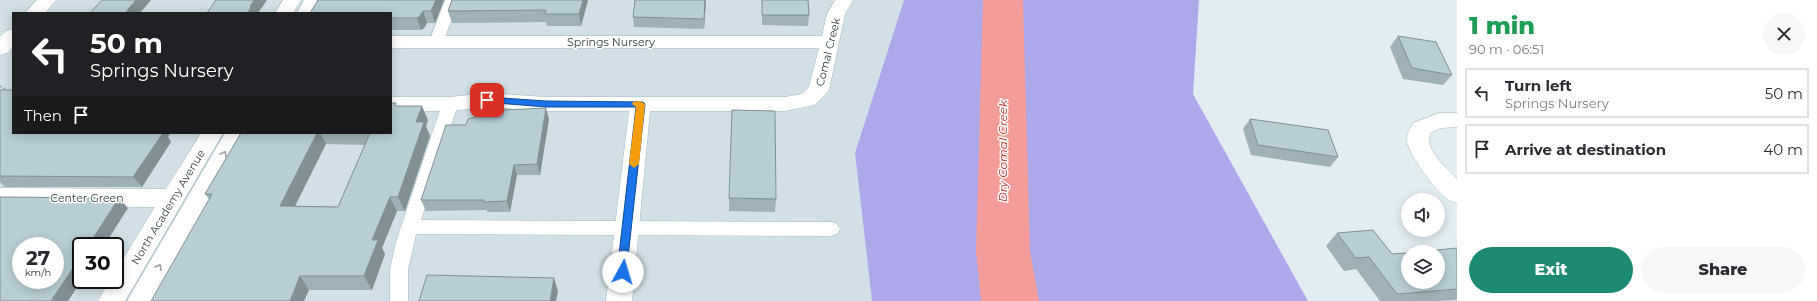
<!DOCTYPE html>
<meta charset="utf-8">
<style>
:root{--surface:#fff;--page:#f7f7f7;--text:#2b2b33;--muted:#7c7c81;--line:#e1e1e2;--accent:#1d8a74}
body{margin:0;font-family:Montserrat,sans-serif;background:var(--page);color:var(--text);height:100vh;display:flex;flex-direction:column;font-size:15px;white-space:nowrap}
*{box-sizing:border-box;margin:0}
p{font-size:13px;color:var(--muted)}
.icon{flex:none;width:22px;height:22px;fill:none;stroke:currentColor;stroke-width:2;stroke-linecap:round;stroke-linejoin:round}
.map{position:relative;flex:1;overflow:hidden}
.side{display:flex;flex-direction:column;background:var(--surface);width:360px}
.side>*{flex:none}
.guide{position:absolute;left:12px;top:12px;width:380px;height:122px;border-radius:0px;box-shadow:0 2px 10px #0003;background:#202124;color:#fff;overflow:hidden}
.buttons{position:absolute;left:1401px;top:193px;display:grid;gap:8px}
.buttons a{display:grid;place-items:center;width:44px;height:44px;border-radius:50%;background:var(--surface);box-shadow:0 2px 10px #0003;font-size:20px}
.speed{position:absolute;left:12px;top:237px;display:flex;gap:8px;font-size:20px;font-weight:700;text-align:center}
.speed>*{display:grid;place-content:center;width:52px;height:52px;border-radius:50%;background:var(--surface);box-shadow:0 2px 10px #0003;line-height:1}
.speed small{font-size:10px;font-weight:400}
.speed .limit{border:2px solid #111;border-radius:6px;background:#fff;color:#111}
.pin{position:absolute;display:grid;place-items:center;width:34px;height:34px;color:#fff;margin:-17px;border-radius:8px;box-shadow:0 2px 6px #0006}
.me{position:absolute;width:44px;margin:-22px;rotate:6deg;stroke-linejoin:round;filter:drop-shadow(0 0 3px #0008)}
.turn{display:flex;align-items:center;gap:14px;height:84px;padding:0 12px;font-size:18px}
.turn .icon{width:52px;height:52px;stroke-width:2.5}
.turn b{display:block;font-size:28px;line-height:34px}
.then{display:flex;align-items:center;height:38px;padding:0 12px;background:#0003;gap:8px;font-size:15px}
.round{display:grid;place-items:center;flex:none;width:42px;height:42px;border-radius:21px;background:var(--page)}
.summary{display:flex;align-items:center;justify-content:space-between;height:68px;padding:0 12px}
h1{font-size:24px;font-weight:800;line-height:30px;color:#1e9e55}
.action{display:flex;gap:8px;margin-top:auto;padding:8px 12px}
.action a{flex:1;height:46px;border-radius:24px;background:var(--accent);color:#fff;font-size:16px;font-weight:800;line-height:46px;text-align:center}
.action a+a{background:var(--page);color:var(--text)}
ul{padding:0;list-style:none}
li{display:flex;align-items:center;gap:12px;height:50px;margin:0 8px 6px;padding:0 4px;border:2px solid var(--line);border-radius:0px}
li div{flex:1}
li b{display:block;font-size:15px}
li em{font-style:normal}
main{display:flex;flex:1;min-height:0}
.map>svg:first-child{display:block}
.residential{fill:#d0e0e6;fill-rule:evenodd}
.green{fill:#aca8e9}
.lines{fill:none;stroke-linecap:round;stroke-linejoin:round}
.river{fill:#f39c9a;fill-rule:evenodd}
.lane-casing{stroke:#a7b9c1;stroke-width:1}
.street-casing{stroke:#a7b9c1;stroke-width:1}
.path{stroke:#95b5c0;stroke-width:2.5;stroke-dasharray:2 2;stroke-linecap:butt}
.lane{fill:#fff;fill-rule:evenodd}
.street{fill:#fff;fill-rule:evenodd}
.wall{fill:#9db1b6;fill-rule:evenodd}
.shaded-wall{fill:#809094}
.building{fill:#b7ced4;stroke:#809094;fill-rule:evenodd}
.oneway{stroke:#98a0a2}
.route{fill:#1a73e8;stroke:#114b97}
.slow{fill:#f59e0b}
.labels{text-anchor:middle;stroke-width:3;stroke-linejoin:round;paint-order:stroke}
.street-label{font-size:11px;fill:#324044;stroke:#fff}
.water-label{font-size:12px;font-style:italic;fill:#b32c28;stroke:#fff}
</style>
<main>
<div class="map">
<svg width="1457" height="301" viewBox="0 0 1457 301">
<rect width="100%" height="100%" fill="#e2edf2"/>
<path class="residential" d="M0,0H904L855,153L872,301H0ZM13,13H391V133H13ZM21,246H55V280H21ZM81,246H115V280H81Z"/>
<polygon class="green" points="904,0 1199,0 1193,94 1308,301 872,301 855,153"/>
<g class="lines">
<polygon class="river" points="983,0 1023,0 1030,251 1039,301 981,301 976,251"/>
<defs>
<g id="lane">
<polygon points="445,0 459,0 443,42 441,45 431,45 429,42"/>
<polygon points="450,99 455,100 458,104 421,220 831,222 837,224 840,229 837,234 831,236 416,234 408,270 408,301 390,301 390,270 396,242 442,104 445,100"/>
</g>
<g id="street">
<polygon points="37,0 56,0 45,13 25,13"/>
<polygon points="283,0 301,0 293,13 275,13"/>
<polygon points="304,0 322,0 315,13 297,13"/>
<polygon points="835,0 853,0 845,14 829,90 815,105 785,111 650,111 632,301 606,301 629,111 545,111 487,107 450,111 391,111 391,97 450,97 487,93 545,97 785,97 802,94 809,87 819,48 391,48 391,36 822,36 827,14"/>
<polygon points="13,29 13,47 7,53 0,55 0,37 6,31"/>
<path d="M1439,113H1457V127L1441,128L1430,133C1425,151 1446,167 1457,179V203C1454,202 1450,201 1448,200C1436,190 1408,156 1407,140C1407,134 1410,128 1413,123Z"/>
<polygon points="201,133 223,133 125,301 98,301 110,280 115,280 115,272 155,207 0,206 0,188 166,189"/>
<polygon points="225,133 247,133 153,301 127,301"/>
</g>
</defs>
<use href="#lane" class="lane-casing"/>
<use href="#street" class="street-casing"/>
<polyline class="path" points="0,86 13,94"/>
<use href="#lane" class="lane"/>
<use href="#street" class="street"/>
</g>
<g class="wall">
<polygon points="444,0 435,23 427,23 424,28 421,30 391,30 391,13"/>
<polygon points="452,0 588,0 581,26 547,26 546,22 452,23 448,11"/>
<polygon points="635,0 706,0 704,29 634,27 633,17"/>
<polygon points="762,0 808,0 809,15 808,26 762,25"/>
<polygon points="1398,36 1452,75 1443,85 1403,79 1390,47"/>
<polygon points="0,90 13,133 170,133 168,137 171,142 142,187 5,187 0,182"/>
<path d="M397,106L428,120L426,126L430,136L405,211H397L382,248L385,254L372,290H309L209,199L205,194L241,133H391ZM326,144L365,145L338,207L295,206Z"/>
<polygon points="549,119 540,175 517,175 510,212 487,212 487,210 426,211 421,200"/>
<polygon points="1250,119 1338,157 1330,167 1251,155 1243,129"/>
<polygon points="729,198 776,199 775,212 729,211"/>
<polygon points="1337,233 1392,254 1457,248 1457,300 1440,301 1380,301 1356,269 1344,271 1326,246"/>
</g>
<g class="shaded-wall">
<polygon points="136,0 151,0 140,13 125,13"/>
<polygon points="254,0 267,0 258,13 248,13 250,7"/>
<polygon points="436,0 444,0 435,23 431,11"/>
<polygon points="583,0 588,0 581,26 579,14"/>
<polygon points="705,0 706,0 704,29 704,19"/>
<polygon points="423,11 427,23 424,28 421,30 417,18"/>
<polygon points="422,106 428,120 426,126 430,136 405,211 398,197 416,122"/>
<polygon points="546,108 549,119 540,175 537,164"/>
<polygon points="158,133 170,133 168,137 171,142 142,187 133,177"/>
<polygon points="317,133 320,133 326,144 288,220 280,206"/>
<polygon points="514,165 517,175 510,212 507,201"/>
<polygon points="390,197 397,211 382,248 385,254 372,290 364,276 372,240"/>
<polygon points="119,198 128,208 104,246 88,246"/>
<polygon points="81,256 81,280 82,280 68,301 51,301"/>
<polygon points="300,276 309,290 304,301 290,301"/>
<polygon points="554,278 558,291 556,301 550,301"/>
</g>
<g class="building">
<polygon points="102,0 136,0 125,13 90,13"/>
<polygon points="216,0 254,0 250,7 251,7 248,13 207,13"/>
<polygon points="318,0 436,0 431,11 423,11 420,16 417,18 391,18 391,13 310,13"/>
<polygon points="452,0 583,0 579,14 545,14 546,10 448,11"/>
<polygon points="635,0 705,0 704,19 633,17"/>
<polygon points="762,0 808,0 809,15 762,15"/>
<polygon points="1398,36 1436,42 1452,75 1412,68"/>
<polygon points="0,90 13,90 13,133 163,133 133,177 0,176"/>
<polygon points="391,103 396,103 395,106 422,106 416,122 424,122 398,197 390,197 372,240 378,240 364,276 300,276 290,301 151,301 212,194 205,194 241,133 317,133 280,206 338,207 370,133 391,133"/>
<polygon points="546,108 537,164 514,165 507,201 484,202 484,200 421,200 446,125 466,125 468,119 475,117 502,117 504,110"/>
<polygon points="732,110 775,111 776,199 729,198"/>
<polygon points="1250,119 1328,130 1338,157 1258,145"/>
<path d="M0,197L119,198L88,246H81V256L51,301H0ZM21,246H55V280H21Z"/>
<polygon points="1373,230 1392,254 1408,253 1408,282 1438,282 1438,252 1418,252 1457,248 1457,289 1397,294 1369,257 1356,258 1337,233"/>
<polygon points="427,275 554,278 550,301 419,301"/>
</g>
<defs><path id="oneway-chevron" d="M-2-3.5L2.5 0L-2 3.5" fill="none" stroke-width="1.6" stroke-linecap="round" stroke-linejoin="round"/></defs>
<g class="oneway">
<use href="#oneway-chevron" transform="translate(224 154) rotate(-60)"/>
<use href="#oneway-chevron" transform="translate(159 267) rotate(-60)"/>
</g>
<polygon class="route" points="487,97 546,101 643,102 645,104 626,275 623,276 617,272 636,107 546,107 484,102 483,100"/>
<polygon class="slow" points="640,101 645,104 639,164 634,168 629,164 636,107 632,104 633,102"/>
<g class="labels">
<g class="street-label">
<text x="611" y="46">Springs Nursery</text>
<text transform="translate(828 52) rotate(-76)" y="4">Comal Creek</text>
<text x="87" y="202">Center Green</text>
<text transform="translate(168 207) rotate(-59)" y="4">North Academy Avenue</text>
</g>
<g class="water-label">
<text transform="translate(1003 151) rotate(-90)" y="4">Dry Comal Creek</text>
</g>
</g>
</svg>
<div class="buttons">
<a><svg class="icon" aria-label="sound" viewBox="0 0 24 24"><path d="M4 9h4l5-4v14l-5-4H4zM17 9q2 3 0 6"/></svg></a>
<a><svg class="icon" aria-label="layers" viewBox="0 0 24 24"><path d="M12 4l9 5-9 5-9-5zM3 14l9 5 9-5"/></svg></a>
</div>
<div class="speed"><div>27<small>km/h</small></div><div class="limit">30</div></div>
<div class="pin" style="left:487px;top:100px;background:#d93025"><svg class="icon" aria-label="arrive" viewBox="0 0 24 24"><path d="M6 21V4h12l-3 4 3 4H6"/></svg></div>
<svg class="me" style="left:623px;top:272px" viewBox="-20 -20 40 40"><circle r="19" fill="#fff"/><path d="M0-13L10 11 0 6-10 11z" fill="#1a73e8"/></svg>
<div class="guide">
<div class="turn"><svg class="icon" aria-label="left" viewBox="0 0 24 24"><path d="M17 20v-9H6M10 6l-5 5 5 5"/></svg><div><b>50 m</b>Springs Nursery</div></div>
<div class="then">Then<svg class="icon" aria-label="arrive" viewBox="0 0 24 24"><path d="M6 21V4h12l-3 4 3 4H6"/></svg></div>
</div>
</div>
<section class="side">
<div class="summary"><div><h1>1 min</h1><p>90 m · 06:51</p></div><a class="round"><svg class="icon" aria-label="close" viewBox="0 0 24 24"><path d="M6 6l12 12M18 6L6 18"/></svg></a></div>
<ul>
<li><svg class="icon" aria-label="left" viewBox="0 0 24 24"><path d="M17 20v-9H6M10 6l-5 5 5 5"/></svg><div><b>Turn left</b><p>Springs Nursery</p></div><em>50 m</em></li>
<li><svg class="icon" aria-label="arrive" viewBox="0 0 24 24"><path d="M6 21V4h12l-3 4 3 4H6"/></svg><div><b>Arrive at destination</b></div><em>40 m</em></li>
</ul>
<div class="action"><a>Exit</a><a>Share</a></div>
</section>
</main>
